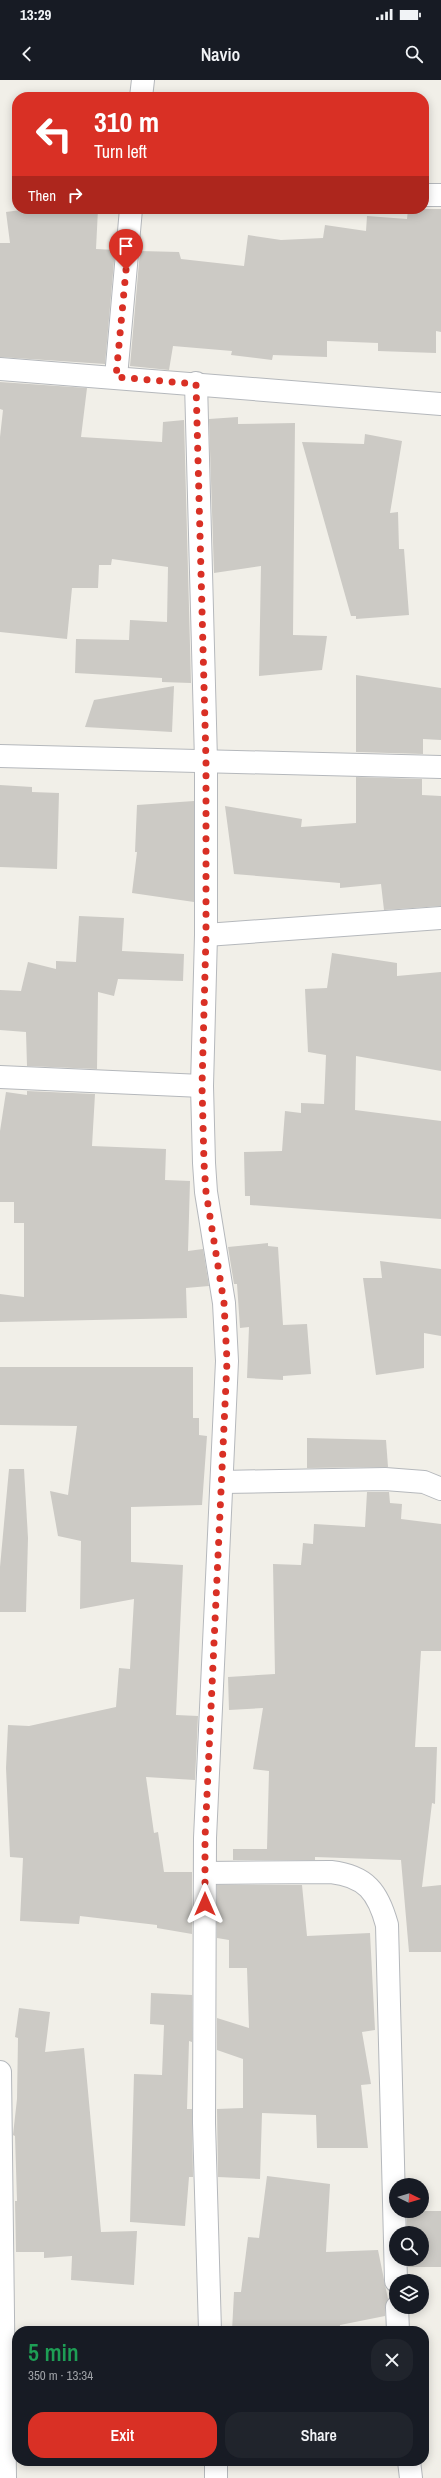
<!DOCTYPE html>
<meta charset="utf-8">
<style>
:root{--surface:#171b24;--page:#20242c;--text:#f1f3f6;--muted:#9ea1a6;--accent:#d93025}
body{margin:0;font-family:"Archivo Narrow",sans-serif;background:var(--page);color:var(--text);height:100vh;display:flex;flex-direction:column;font-size:15px;white-space:nowrap}
*{box-sizing:border-box;margin:0}
p{font-size:13px;color:var(--muted)}
.icon{flex:none;width:22px;height:22px;fill:none;stroke:currentColor;stroke-width:2;stroke-linecap:round;stroke-linejoin:round}
.map{position:relative;flex:1;overflow:hidden}
.panel{position:absolute;left:12px;top:2246px;width:417px;height:140px;display:flex;flex-direction:column;background:var(--surface);border-radius:16px;box-shadow:0 2px 10px #0003}
.panel>*{flex:none}
.top-card{position:absolute;left:12px;top:12px;width:417px;height:122px;border-radius:16px;box-shadow:0 2px 10px #0003;background:#d93025;color:#fff;overflow:hidden}
.needle{width:26px;rotate:95deg}
.controls{position:absolute;left:389px;top:2098px;display:grid;gap:8px}
.controls a{display:grid;place-items:center;width:40px;height:40px;border-radius:50%;background:var(--surface);box-shadow:0 2px 10px #0003;font-size:20px}
.pin{position:absolute;display:grid;place-items:center;width:34px;height:34px;color:#fff;margin:-41px -17px;border-radius:50% 50% 50% 0;rotate:-45deg;box-shadow:0 0 4px #0007}
.pin .icon{rotate:45deg}
.me{position:absolute;width:44px;margin:-22px;rotate:0deg;stroke-linejoin:round;filter:drop-shadow(0 0 3px #0008)}
.turn{display:flex;align-items:center;gap:14px;height:84px;padding:0 16px;font-size:18px}
.turn .icon{width:52px;height:52px;stroke-width:2.5}
.turn b{display:block;font-size:28px;line-height:34px}
.then{display:flex;align-items:center;height:38px;padding:0 16px;background:#0003;gap:8px;font-size:15px}
.round{display:grid;place-items:center;flex:none;width:42px;height:42px;border-radius:16px;background:var(--page)}
.overview{display:flex;align-items:center;justify-content:space-between;height:68px;padding:0 16px}
h1{font-size:24px;font-weight:600;line-height:30px;color:#1e9e55}
.button{display:flex;gap:8px;margin-top:auto;padding:8px 16px}
.button a{flex:1;height:46px;border-radius:16px;background:var(--accent);color:#fff;font-size:16px;font-weight:600;line-height:46px;text-align:center}
.button a+a{background:var(--page);color:var(--text)}
.status{display:flex;justify-content:space-between;align-items:center;height:28px;padding:0 20px;background:var(--surface);direction:ltr}
.status svg{height:11px;fill:currentColor}
header{display:flex;justify-content:space-between;align-items:center;height:52px;padding:0 16px;background:var(--surface);font-size:18px;font-weight:600}
.map>svg:first-child{display:block}
.building{fill:#cccac5}
.lines{fill:none;stroke-linecap:round;stroke-linejoin:round}
.minor-casing{stroke:#b5b8bc;stroke-width:24}
.minor{stroke:#fff;stroke-width:22}
.route{stroke:#d93025;stroke-width:7;stroke-dasharray:0 12.6}
</style>
<div class="status"><b>13:29</b><svg viewBox="0 0 49 12"><path d="M0 12V9h3v3zM5 12V6h3v6zM10 12V3h3v9zM15 12V0h3v12zM26 1h20v11H26zM47 4h2v5h-2z"/></svg></div>
<header><svg class="icon" aria-label="back" viewBox="0 0 24 24"><path d="M15 5l-7 7 7 7"/></svg>Navio<svg class="icon" aria-label="search" viewBox="0 0 24 24"><circle cx="10" cy="10" r="6"/><path d="M15 15l6 6"/></svg></header>
<div class="map">
<svg width="441" height="2398" viewBox="0 0 441 2398">
<rect width="100%" height="100%" fill="#f1efe8"/>
<g class="building">
<polygon points="28,129 98,129 96,169 115,170 105,284 0,277 0,163 10,163 6,132"/>
<polygon points="408,129 441,129 441,252 436,251 436,273 378,271 378,263 327,261 327,277 273,275 272,280 231,275 232,271 173,266 169,290 130,286 140,171 179,172 181,179 244,186 248,155 281,160 323,158 325,145 366,151 367,136 407,139"/>
<polygon points="0,302 87,308 81,357 162,362 163,342 184,340 191,603 162,602 162,598 75,593 76,559 129,560 130,540 167,542 168,487 112,479 111,485 99,485 98,508 72,508 67,559 0,552 0,357 3,330 0,329"/>
<polygon points="238,337 238,344 295,343 293,555 327,556 322,590 259,596 261,486 214,493 209,339"/>
<polygon points="365,354 402,361 390,433 398,432 399,469 404,469 409,535 356,539 356,536 351,536 302,362 364,364"/>
<polygon points="356,595 441,608 441,660 423,659 423,674 356,672"/>
<polygon points="174,606 172,652 85,647 94,620"/>
<polygon points="356,697 422,699 422,715 441,716 441,826 384,830 381,804 340,808 340,803 234,794 225,726 302,739 301,747 356,743"/>
<polygon points="0,705 32,707 32,712 59,713 57,789 0,787"/>
<polygon points="194,721 194,822 132,813 137,772 135,772 137,725"/>
<polygon points="79,836 124,838 122,871 184,874 183,901 118,899 114,916 98,912 97,989 27,986 26,952 0,950 0,910 21,911 28,882 56,889 56,881 76,882"/>
<polygon points="332,873 397,883 397,896 441,892 441,991 356,976 355,1030 441,1041 441,1139 250,1125 250,1116 245,1116 244,1072 282,1071 285,1031 301,1033 301,1023 324,1024 326,975 308,972 305,909 327,908"/>
<polygon points="27,1011 95,1014 92,1066 166,1069 165,1100 190,1101 188,1171 203,1169 209,1206 186,1208 187,1238 0,1242 0,1214 24,1217 24,1143 14,1143 14,1122 0,1122 0,1051 6,1012 27,1015"/>
<polygon points="268,1163 268,1166 278,1167 283,1245 307,1244 311,1294 283,1296 283,1300 247,1298 249,1247 240,1248 237,1204 234,1204 228,1167"/>
<polygon points="380,1181 441,1189 441,1256 424,1253 424,1288 376,1295 363,1198 382,1198"/>
<polygon points="0,1287 193,1287 193,1338 199,1338 199,1355 207,1356 202,1425 131,1427 131,1482 183,1485 176,1635 198,1636 195,1700 146,1697 154,1753 158,1752 164,1792 192,1792 192,1854 157,1848 157,1845 80,1836 79,1844 20,1841 23,1778 10,1777 6,1688 8,1645 29,1646 116,1627 119,1588 130,1589 134,1519 80,1529 81,1461 58,1456 50,1411 68,1415 77,1346 0,1345"/>
<polygon points="307,1358 386,1360 388,1387 307,1388"/>
<polygon points="9,1389 24,1389 28,1458 26,1532 0,1532 0,1487"/>
<polygon points="367,1412 389,1412 390,1423 402,1424 401,1439 441,1444 441,1571 421,1571 415,1667 437,1667 435,1724 432,1723 422,1807 441,1805 441,1872 409,1872 401,1780 315,1777 315,1780 233,1780 233,1769 267,1769 269,1691 253,1689 263,1628 229,1630 228,1597 275,1594 273,1484 301,1485 303,1463 313,1464 314,1444 365,1447"/>
<polygon points="217,1805 302,1805 307,1856 370,1853 375,1950 362,1952 371,2004 361,2005 368,2068 317,2068 316,2035 262,2033 260,2099 218,2097 217,2029 243,2028 243,1979 217,1970 217,1938 249,1948 247,1888 229,1888 229,1860 217,1858"/>
<polygon points="151,1913 192,1915 192,1962 189,1961 187,2029 192,2029 193,2097 189,2097 185,2146 130,2142 134,1994 162,1995 164,1945 150,1944"/>
<polygon points="19,1928 50,1932 45,1972 84,1968 101,2152 137,2151 134,2205 71,2200 72,2176 44,2178 44,2172 16,2172 15,2121 17,2121 15,2056 13,2055 17,2019 18,1958 15,1957"/>
<polygon points="267,2096 330,2104 326,2172 378,2170 388,2219 385,2227 385,2236 340,2245 339,2251 232,2251 234,2212 241,2212 248,2157 259,2158"/>
<polygon points="407,2131 441,2131 441,2187 408,2187 408,2179 422,2179 422,2153 407,2153"/>
</g>
<g class="lines">
<defs>
<g id="minor">
<polyline points="141,17 143,0"/>
<polyline points="424,115 441,115"/>
<polyline points="0,289 441,324"/>
<polyline points="116,297 131,129"/>
<polyline points="196,303 206,681 206,855 202,1006 204,1083 206,1112 224,1223 227,1281 205,1758 204,2043 210,2251"/>
<polyline points="0,676 441,687"/>
<polyline points="206,855 441,838"/>
<polyline points="0,997 202,1006"/>
<polyline points="222,1402 385,1399 424,1402 441,1409"/>
<path d="M205,1793L331,1792C366,1796 378,1812 387,1845L396,2201"/>
<polyline points="0,1992 5,2398"/>
<polyline points="397,2227 398,2251"/>
<polyline points="216,2381 216,2398"/>
<polyline points="409,2381 411,2398"/>
</g>
</defs>
<use href="#minor" class="minor-casing"/>
<use href="#minor" class="minor"/>
</g>
<g class="lines">
<polyline class="route" points="126,190 116,297 196,304 206,681 206,855 202,1006 204,1083 206,1112 224,1223 227,1281 205,1758 205,1824"/>
</g>
</svg>
<div class="controls">
<a><svg class="needle" viewBox="-14 -14 28 28"><path d="M0-13l5 13h-10z" fill="#e53935"/><path d="M0 13l5-13h-10z" fill="#9ea1a6"/></svg></a>
<a><svg class="icon" aria-label="search" viewBox="0 0 24 24"><circle cx="10" cy="10" r="6"/><path d="M15 15l6 6"/></svg></a>
<a><svg class="icon" aria-label="layers" viewBox="0 0 24 24"><path d="M12 4l9 5-9 5-9-5zM3 14l9 5 9-5"/></svg></a>
</div>
<div class="pin" style="left:126px;top:190px;background:#d93025"><svg class="icon" aria-label="arrive" viewBox="0 0 24 24"><path d="M6 21V4h12l-3 4 3 4H6"/></svg></div>
<svg class="me" style="left:205px;top:1824px" viewBox="-20 -20 40 40"><path d="M0-17L14 15 0 8-14 15z" fill="#d93025" stroke="#fff" stroke-width="4"/></svg>
<div class="top-card">
<div class="turn"><svg class="icon" aria-label="left" viewBox="0 0 24 24"><path d="M17 20v-9H6M10 6l-5 5 5 5"/></svg><div><b>310 m</b>Turn left</div></div>
<div class="then">Then<svg class="icon" aria-label="right" viewBox="0 0 24 24"><path d="M7 20v-9h11M14 6l5 5-5 5"/></svg></div>
</div>
<section class="panel">
<div class="overview"><div><h1>5 min</h1><p>350 m · 13:34</p></div><a class="round"><svg class="icon" aria-label="close" viewBox="0 0 24 24"><path d="M6 6l12 12M18 6L6 18"/></svg></a></div>
<div class="button"><a>Exit</a><a>Share</a></div>
</section>
</div>
